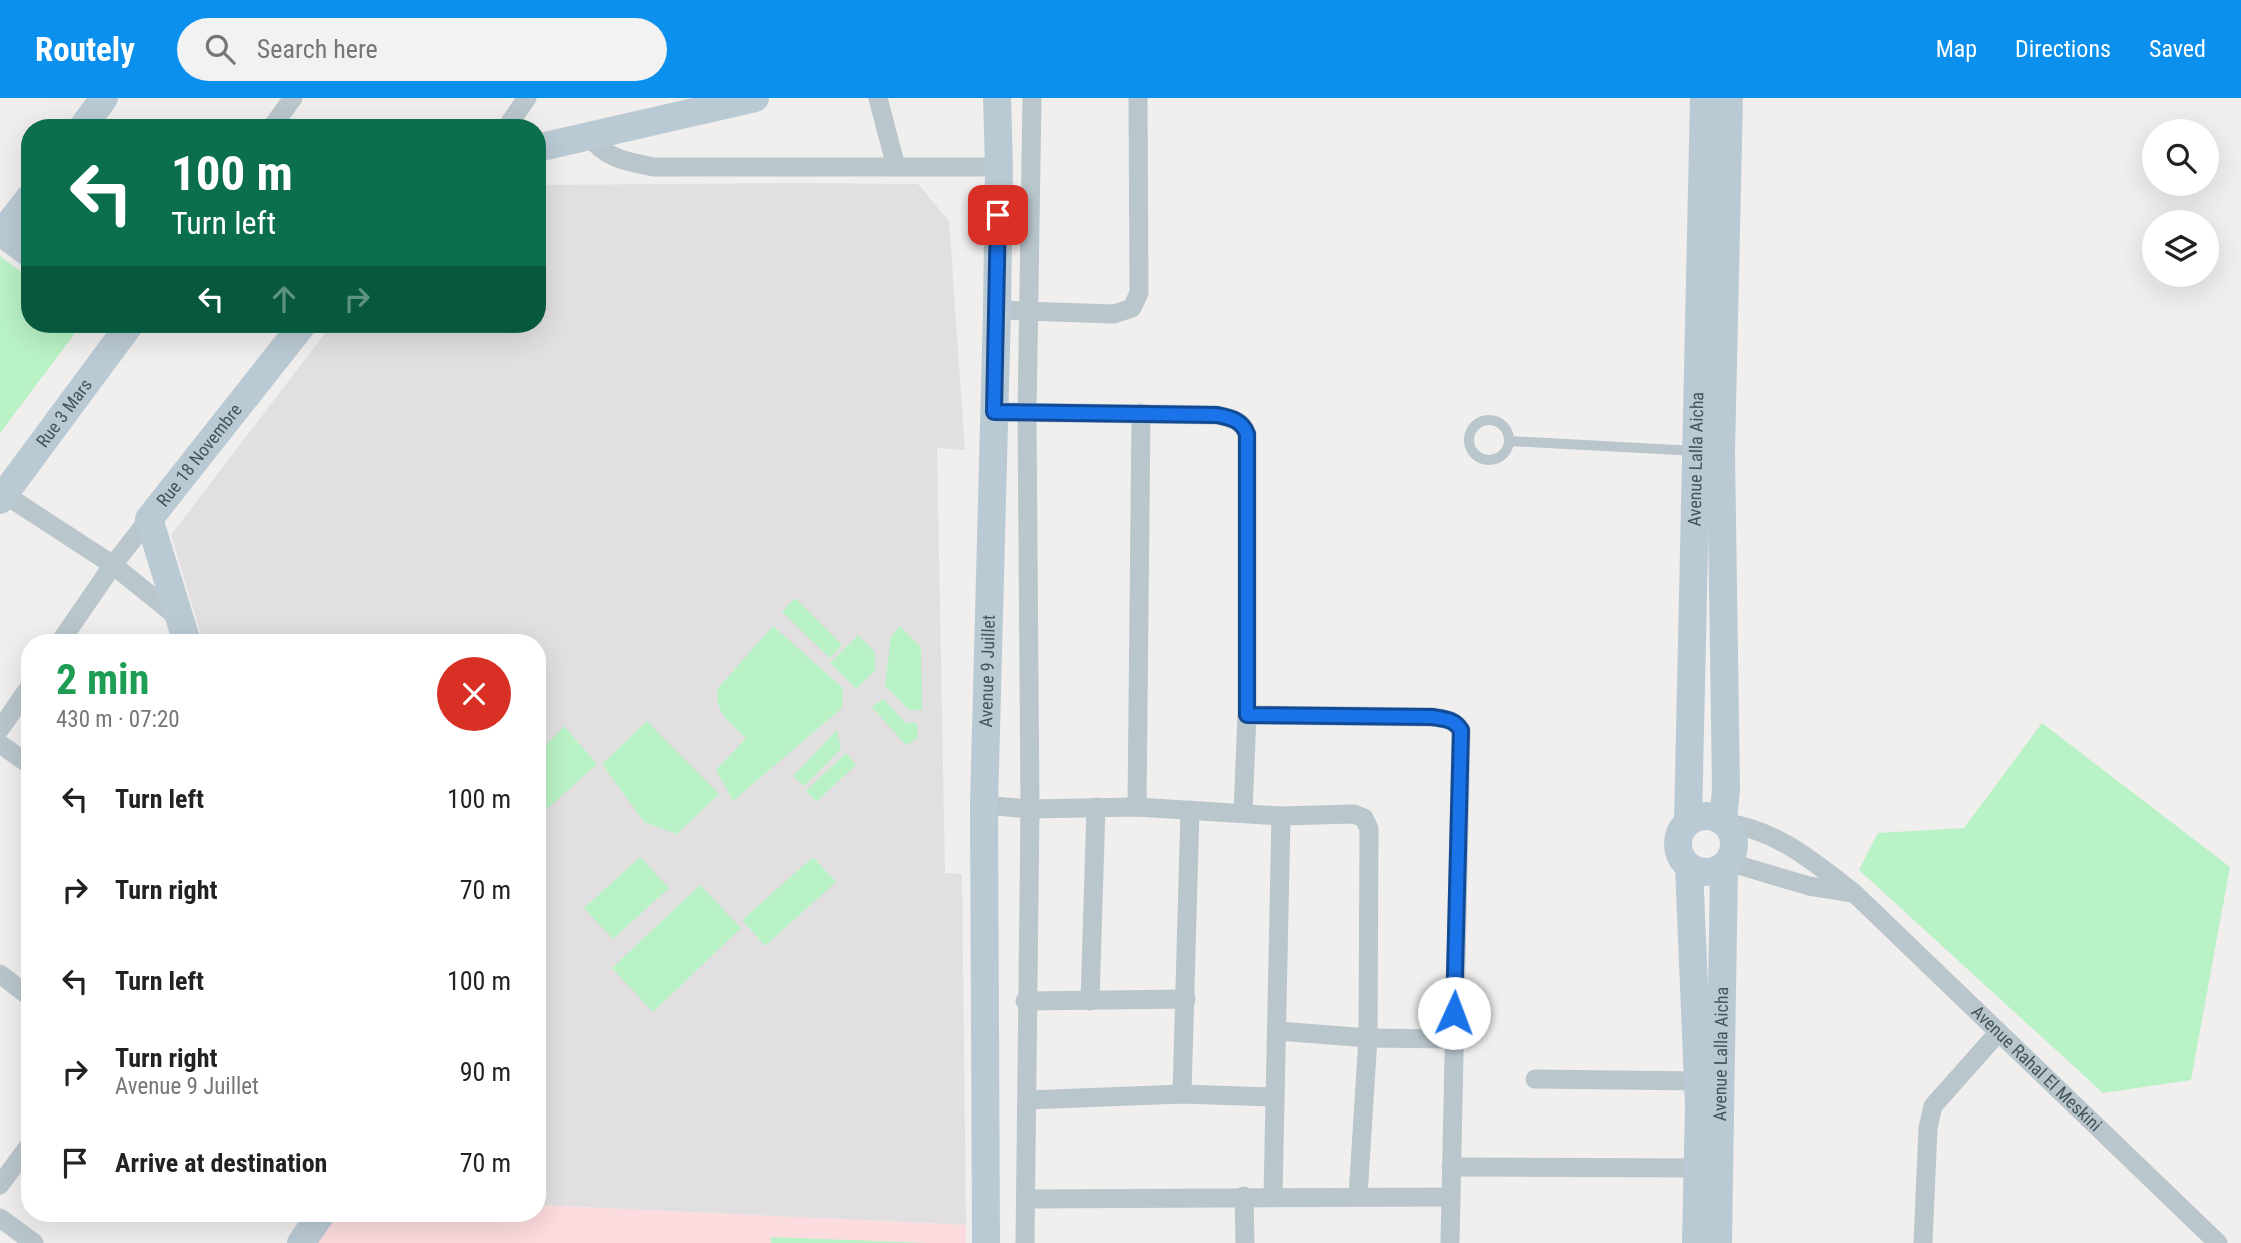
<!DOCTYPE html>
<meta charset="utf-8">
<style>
:root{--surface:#fff;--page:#f2f2f2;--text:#222;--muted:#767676;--accent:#0c90ed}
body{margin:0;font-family:"Roboto Condensed",sans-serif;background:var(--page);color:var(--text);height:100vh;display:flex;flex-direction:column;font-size:26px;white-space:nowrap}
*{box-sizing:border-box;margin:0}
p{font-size:23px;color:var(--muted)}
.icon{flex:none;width:38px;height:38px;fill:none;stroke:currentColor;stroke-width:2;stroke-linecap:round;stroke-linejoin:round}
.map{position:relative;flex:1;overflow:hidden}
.drawer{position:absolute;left:21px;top:536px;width:525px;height:588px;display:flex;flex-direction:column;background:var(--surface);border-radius:28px;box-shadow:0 7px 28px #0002}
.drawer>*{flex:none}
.top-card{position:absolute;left:21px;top:21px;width:525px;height:214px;border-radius:28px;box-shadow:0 7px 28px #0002;background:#0b6e4f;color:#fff;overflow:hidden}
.tools{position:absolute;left:2142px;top:21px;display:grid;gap:14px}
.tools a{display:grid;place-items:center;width:77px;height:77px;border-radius:50%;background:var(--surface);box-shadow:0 7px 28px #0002;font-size:35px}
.pin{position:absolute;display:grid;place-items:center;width:60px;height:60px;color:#fff;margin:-30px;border-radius:14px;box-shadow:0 4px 10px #0006}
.me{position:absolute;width:77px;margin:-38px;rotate:2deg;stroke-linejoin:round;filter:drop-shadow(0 0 5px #0008)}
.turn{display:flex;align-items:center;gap:24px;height:147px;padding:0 35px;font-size:32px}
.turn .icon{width:91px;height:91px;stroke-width:2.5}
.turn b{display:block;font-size:49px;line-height:60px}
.lanes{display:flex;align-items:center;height:66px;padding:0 35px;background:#0003;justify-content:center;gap:35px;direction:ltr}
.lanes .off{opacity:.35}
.round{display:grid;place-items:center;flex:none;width:74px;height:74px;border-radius:37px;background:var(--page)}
.summary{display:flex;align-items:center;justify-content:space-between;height:119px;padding:0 35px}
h1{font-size:42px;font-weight:700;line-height:52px;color:#1e9e55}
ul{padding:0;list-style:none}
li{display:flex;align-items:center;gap:21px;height:91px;padding:0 35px}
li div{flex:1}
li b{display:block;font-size:26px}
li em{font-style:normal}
header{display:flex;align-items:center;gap:42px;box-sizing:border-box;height:98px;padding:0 35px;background:var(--accent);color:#fff}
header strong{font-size:33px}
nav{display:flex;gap:38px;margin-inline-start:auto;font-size:24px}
.search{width:490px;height:63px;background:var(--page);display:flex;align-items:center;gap:18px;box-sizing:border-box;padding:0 24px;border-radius:38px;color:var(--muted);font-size:26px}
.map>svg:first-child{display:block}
.education{fill:#e2dfe1}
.medical{fill:#fddcdf}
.green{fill:#b9f2c6}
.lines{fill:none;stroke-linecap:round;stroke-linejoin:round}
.lane{stroke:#b9c6cc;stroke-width:10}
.street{stroke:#b9c6cc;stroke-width:19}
.secondary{stroke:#bacad4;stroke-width:28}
.route-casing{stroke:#114b97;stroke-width:18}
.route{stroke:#1a73e8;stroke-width:12}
.labels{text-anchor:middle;stroke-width:6;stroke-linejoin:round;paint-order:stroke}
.street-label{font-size:18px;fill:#45555d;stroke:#fff}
</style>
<header>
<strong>Routely</strong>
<div class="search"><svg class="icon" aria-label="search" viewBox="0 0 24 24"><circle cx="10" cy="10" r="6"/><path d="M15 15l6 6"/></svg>Search here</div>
<nav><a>Map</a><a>Directions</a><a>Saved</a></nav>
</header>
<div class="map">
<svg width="2241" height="1145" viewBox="0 0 2241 1145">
<rect width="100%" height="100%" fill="#f1eeee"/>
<polygon class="education" points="795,85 918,86 949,123 965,352 937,350 945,775 962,776 966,1127 537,1107 537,544 203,544 171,437 332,226 537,226 537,87"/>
<polygon class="medical" points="537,1107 966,1127 966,1145 317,1145 338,1115 537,1115"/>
<g class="green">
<polygon points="0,158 30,181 30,226 82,226 0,335"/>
<polygon points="795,500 842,547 830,560 782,514"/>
<path d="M773,528L843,590L842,610L733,703L716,672L746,640C731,625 713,614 718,590Z"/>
<polygon points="900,528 921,549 922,612 909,612 885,588 891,538"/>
<polygon points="858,537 875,554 875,573 856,591 830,565"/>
<polygon points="883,601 906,625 917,625 918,640 906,647 872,609"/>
<polygon points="647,623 719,696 677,736 644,724 602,666"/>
<polygon points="2042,625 2230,769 2191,982 2103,995 1859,772 1878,735 1964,730"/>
<polygon points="564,628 597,666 537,720 537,656"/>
<polygon points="837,632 841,651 804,688 793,678"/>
<polygon points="846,655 856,667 816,704 806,693"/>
<polygon points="640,759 669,790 613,841 584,810"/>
<polygon points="813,759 836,784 765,848 742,822"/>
<polygon points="700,787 741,830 653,914 612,870"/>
<polygon points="771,1139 929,1145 771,1145"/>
</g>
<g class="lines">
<g class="lane">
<circle cx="1489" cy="342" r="20"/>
<polyline points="1509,343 1696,353"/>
</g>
<g class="street">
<polyline points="878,0 896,69"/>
<polyline points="271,30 293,0"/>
<polyline points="506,30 527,0"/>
<path d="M590,38C604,61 630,64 654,69H999"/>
<polyline points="997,212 1114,216 1132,210 1139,195 1138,0"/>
<path d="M994,314L1217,317C1231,320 1242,322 1247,336V617L1243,714"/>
<polyline points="4,396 113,467 180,521"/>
<polyline points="60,544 113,467 149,421"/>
<path d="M1247,617L1432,619C1445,621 1454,621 1461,632L1450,1145"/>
<polyline points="0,631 30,588"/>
<polyline points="0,646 30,667"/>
<polyline points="984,707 1030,711 1137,709 1281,718 1353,716 1364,720 1369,731 1368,940 1358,1098"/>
<polyline points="1137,709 1141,315"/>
<path id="s1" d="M1726,725C1777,732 1814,764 1854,795L2218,1145"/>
<polyline points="1728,764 1809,788 1853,795"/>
<polyline points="0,876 30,899"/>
<polyline points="1025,903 1186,901"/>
<polyline points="1090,903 1096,709"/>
<polyline points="1278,933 1368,940 1453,941"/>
<polyline points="1535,981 1698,983"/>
<polyline points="1182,996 1190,712"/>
<polyline points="1027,1002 1182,996 1274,999"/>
<polyline points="1451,1069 1699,1070"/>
<polyline points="0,1087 30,1046"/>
<polyline points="1244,1098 1245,1145"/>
<polyline points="1273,1098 1281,718"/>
<polyline points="1026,1101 1451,1099"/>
<polyline points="0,1120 34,1145"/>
<polyline points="1025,1145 1030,711 1027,317 1032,0"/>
<polyline points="1923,1145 1928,1030 1933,1008 1997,936"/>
</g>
<g class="secondary">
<polyline points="82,30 104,0"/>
<polyline points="537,50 755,0"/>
<polyline points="0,133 30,156"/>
<polyline points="2,135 30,99"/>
<path id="s2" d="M0,402L128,229L123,226"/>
<path id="s3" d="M187,544L149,421L303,226"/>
<circle cx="1706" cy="746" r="28"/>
<path id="s4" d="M1688,723L1704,0"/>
<polyline points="1723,723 1726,691 1721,354 1729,0"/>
<polyline points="1689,769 1699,1008 1696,1145"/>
<polyline points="301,1145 322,1115"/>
<path id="s5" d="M986,1145L984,707L997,212L999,69L997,0"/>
<path id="s6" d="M1718,1145L1724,768"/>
</g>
</g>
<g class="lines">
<defs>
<path id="route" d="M998,117L994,314L1217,317C1231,320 1242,322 1247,336V617L1432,619C1445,621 1454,621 1461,632L1454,915"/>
</defs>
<use href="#route" class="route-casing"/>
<use href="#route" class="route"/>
</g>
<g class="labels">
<g class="street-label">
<text dy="6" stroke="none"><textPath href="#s2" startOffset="108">Rue 3 Mars</textPath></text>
<text dy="6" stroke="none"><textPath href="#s3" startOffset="210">Rue 18 Novembre</textPath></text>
<text dy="6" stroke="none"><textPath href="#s4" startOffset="362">Avenue Lalla Aicha</textPath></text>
<text dy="6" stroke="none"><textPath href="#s5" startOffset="572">Avenue 9 Juillet</textPath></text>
<text dy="6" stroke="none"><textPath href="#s6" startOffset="189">Avenue Lalla Aicha</textPath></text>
<text dy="6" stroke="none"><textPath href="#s1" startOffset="401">Avenue Rahal El Meskini</textPath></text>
</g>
</g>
</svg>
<div class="tools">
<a><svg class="icon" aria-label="search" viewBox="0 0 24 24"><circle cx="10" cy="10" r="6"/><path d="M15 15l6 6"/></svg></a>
<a><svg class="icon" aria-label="layers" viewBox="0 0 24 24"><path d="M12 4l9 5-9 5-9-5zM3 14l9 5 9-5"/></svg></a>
</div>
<div class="pin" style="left:998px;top:117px;background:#d93025"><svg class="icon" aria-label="arrive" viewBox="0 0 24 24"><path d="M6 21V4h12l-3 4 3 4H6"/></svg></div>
<svg class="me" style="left:1454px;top:915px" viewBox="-20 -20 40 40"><circle r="19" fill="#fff"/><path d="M0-13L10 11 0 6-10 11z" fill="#1a73e8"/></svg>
<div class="top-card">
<div class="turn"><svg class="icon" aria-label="left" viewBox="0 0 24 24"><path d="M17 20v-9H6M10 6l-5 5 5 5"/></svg><div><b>100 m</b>Turn left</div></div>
<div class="lanes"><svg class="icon" aria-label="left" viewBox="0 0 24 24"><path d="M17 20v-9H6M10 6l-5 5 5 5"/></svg><svg class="icon off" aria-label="ahead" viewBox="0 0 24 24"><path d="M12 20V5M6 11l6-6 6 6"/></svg><svg class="icon off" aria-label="right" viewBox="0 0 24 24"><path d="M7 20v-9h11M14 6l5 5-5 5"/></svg></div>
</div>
<section class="drawer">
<div class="summary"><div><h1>2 min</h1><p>430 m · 07:20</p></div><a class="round" style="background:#d93025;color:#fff"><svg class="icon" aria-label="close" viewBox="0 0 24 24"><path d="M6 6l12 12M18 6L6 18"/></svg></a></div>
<ul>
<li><svg class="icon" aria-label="left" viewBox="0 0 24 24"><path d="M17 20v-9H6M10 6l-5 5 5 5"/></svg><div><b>Turn left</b></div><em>100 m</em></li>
<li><svg class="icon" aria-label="right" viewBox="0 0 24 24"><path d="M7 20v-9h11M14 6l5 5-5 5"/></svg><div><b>Turn right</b></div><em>70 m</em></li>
<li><svg class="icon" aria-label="left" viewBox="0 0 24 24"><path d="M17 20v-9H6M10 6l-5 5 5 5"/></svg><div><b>Turn left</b></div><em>100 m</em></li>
<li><svg class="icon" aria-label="right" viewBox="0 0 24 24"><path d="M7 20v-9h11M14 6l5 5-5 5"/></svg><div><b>Turn right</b><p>Avenue 9 Juillet</p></div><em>90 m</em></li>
<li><svg class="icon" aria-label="arrive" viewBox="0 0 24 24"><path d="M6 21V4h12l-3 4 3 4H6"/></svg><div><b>Arrive at destination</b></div><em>70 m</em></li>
</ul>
</section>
</div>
